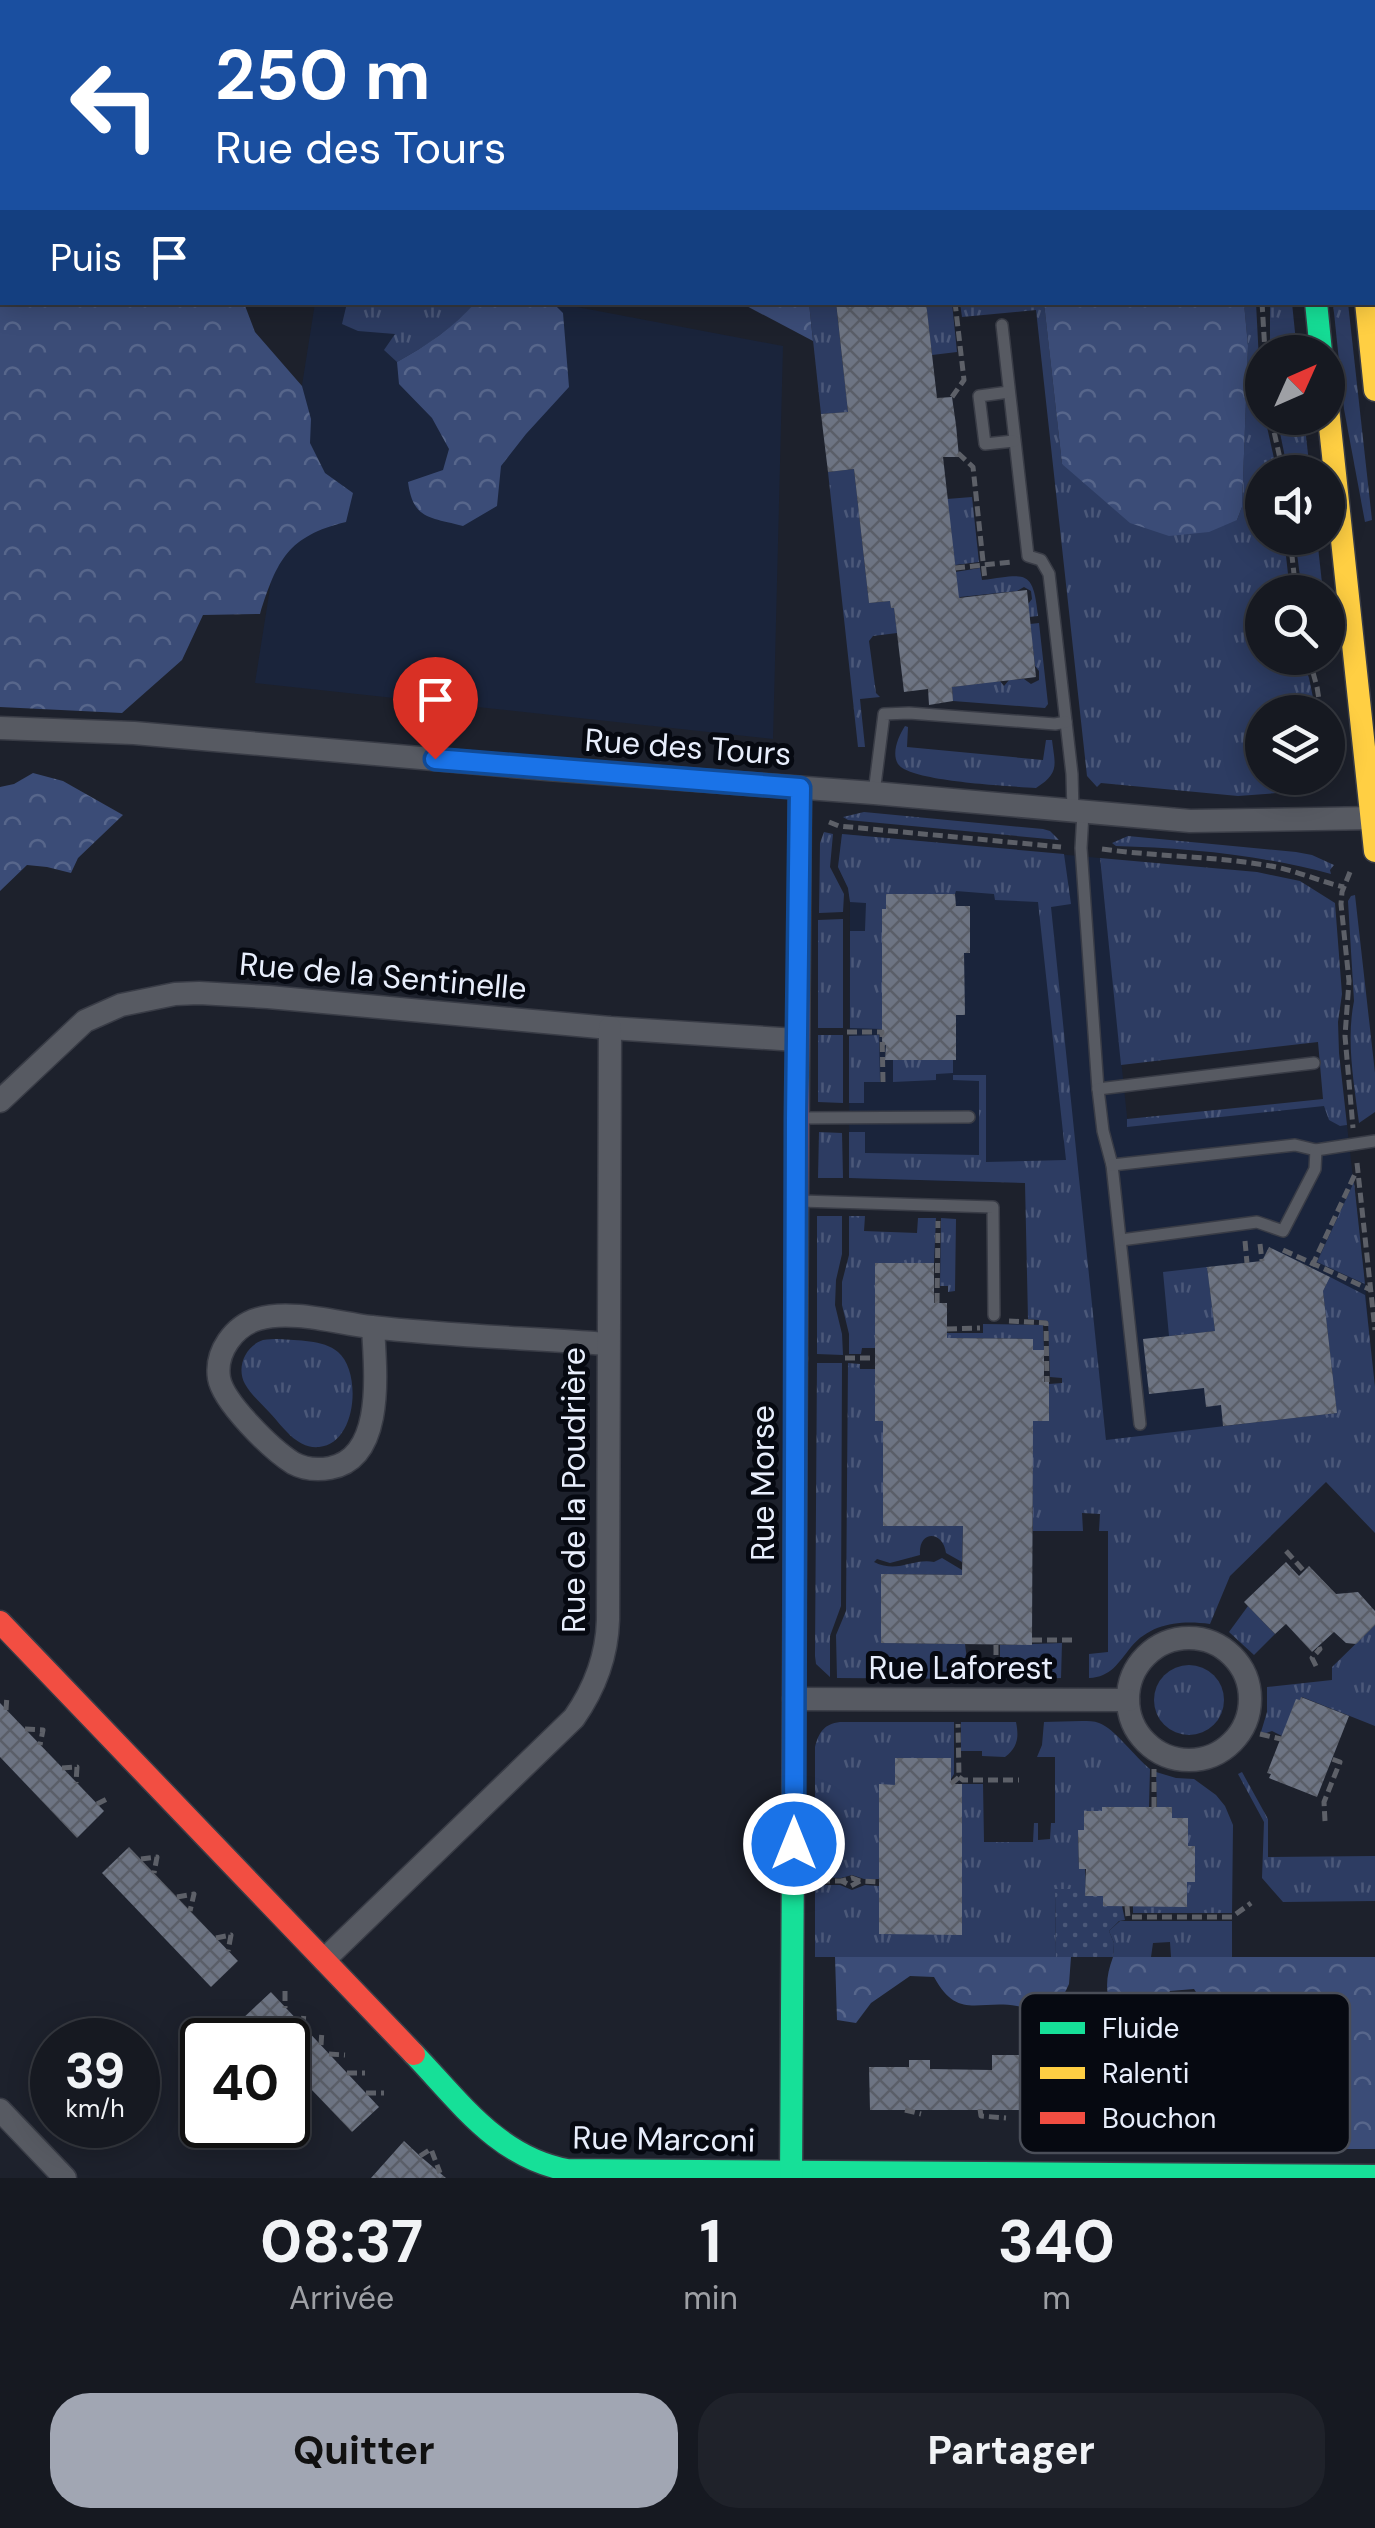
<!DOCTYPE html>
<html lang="fr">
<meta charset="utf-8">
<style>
:root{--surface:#161921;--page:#1f222a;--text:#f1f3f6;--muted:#9ea0a5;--line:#35383f;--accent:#a1a6b3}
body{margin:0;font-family:"DM Sans",sans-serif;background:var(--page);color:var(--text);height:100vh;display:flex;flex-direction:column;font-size:38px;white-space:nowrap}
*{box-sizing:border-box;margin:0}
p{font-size:32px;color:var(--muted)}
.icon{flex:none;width:55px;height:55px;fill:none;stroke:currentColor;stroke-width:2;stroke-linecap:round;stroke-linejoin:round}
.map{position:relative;height:2178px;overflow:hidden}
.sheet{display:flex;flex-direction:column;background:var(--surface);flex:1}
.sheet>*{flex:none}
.banner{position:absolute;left:0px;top:0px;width:1375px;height:305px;box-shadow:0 5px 25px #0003,0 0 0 2px var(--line);background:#1a4fa0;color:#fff;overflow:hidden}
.needle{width:65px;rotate:45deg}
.controls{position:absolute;left:1245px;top:335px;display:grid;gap:20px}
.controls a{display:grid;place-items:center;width:100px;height:100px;border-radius:50%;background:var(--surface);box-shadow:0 5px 25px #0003,0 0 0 2px var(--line);font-size:50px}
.speed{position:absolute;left:30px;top:2018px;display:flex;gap:20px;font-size:50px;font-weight:700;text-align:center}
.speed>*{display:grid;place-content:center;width:130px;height:130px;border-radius:50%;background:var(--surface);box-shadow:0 5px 25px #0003,0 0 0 2px var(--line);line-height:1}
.speed small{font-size:25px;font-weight:400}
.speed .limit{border:5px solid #111;border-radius:15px;background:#fff;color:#111}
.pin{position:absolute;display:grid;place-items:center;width:85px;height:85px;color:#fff;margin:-102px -42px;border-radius:50% 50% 50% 0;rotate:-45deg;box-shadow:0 0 10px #0007}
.pin .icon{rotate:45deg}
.me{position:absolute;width:110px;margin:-55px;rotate:0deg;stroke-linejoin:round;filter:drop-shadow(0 0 8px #0008)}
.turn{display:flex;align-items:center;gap:35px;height:210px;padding:0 50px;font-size:45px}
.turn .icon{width:130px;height:130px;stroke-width:2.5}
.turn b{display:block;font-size:70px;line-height:85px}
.then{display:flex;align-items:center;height:95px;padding:0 50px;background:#0003;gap:20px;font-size:38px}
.eta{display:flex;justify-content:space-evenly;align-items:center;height:170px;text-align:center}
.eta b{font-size:60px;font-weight:700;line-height:70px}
.cta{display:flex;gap:20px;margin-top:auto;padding:20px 50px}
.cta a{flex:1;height:115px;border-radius:40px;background:var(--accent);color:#111;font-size:40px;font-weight:700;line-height:115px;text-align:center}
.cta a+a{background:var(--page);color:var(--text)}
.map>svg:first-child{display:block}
.built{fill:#1a243b}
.grass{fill:url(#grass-tufts)}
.forest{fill:url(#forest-crowns)}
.park{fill:url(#park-dots)}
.building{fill:url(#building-cross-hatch)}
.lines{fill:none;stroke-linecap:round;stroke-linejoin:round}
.lane-casing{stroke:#393c46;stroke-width:14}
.street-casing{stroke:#393c46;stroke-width:25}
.fast-casing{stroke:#393c46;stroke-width:25}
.slow-casing{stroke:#393c46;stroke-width:25}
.jam-casing{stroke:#393c46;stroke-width:25}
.path{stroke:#5d6068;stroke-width:5;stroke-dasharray:10 5;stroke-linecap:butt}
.lane{stroke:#575a62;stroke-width:11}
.street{stroke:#575a62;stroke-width:22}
.fast{stroke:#16e098;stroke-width:22}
.slow{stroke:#ffcf43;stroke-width:22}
.jam{stroke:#f24e42;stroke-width:22}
.route-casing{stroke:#114b97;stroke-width:25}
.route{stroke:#1a73e8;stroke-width:18}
.labels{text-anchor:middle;stroke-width:10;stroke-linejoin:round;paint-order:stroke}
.street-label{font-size:32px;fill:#e8eefc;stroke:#060911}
.key{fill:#060911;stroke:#4a4e58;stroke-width:2.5}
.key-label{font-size:28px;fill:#e8eefc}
</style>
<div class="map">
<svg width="1375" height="2178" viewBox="0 0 1375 2178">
<defs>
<pattern id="grass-tufts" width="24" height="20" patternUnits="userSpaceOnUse" patternTransform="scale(2.5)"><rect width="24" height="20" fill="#2d3c62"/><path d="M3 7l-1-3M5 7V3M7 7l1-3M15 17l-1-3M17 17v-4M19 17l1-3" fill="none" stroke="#4b5879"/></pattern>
<pattern id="forest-crowns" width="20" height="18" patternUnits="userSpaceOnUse" patternTransform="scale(2.5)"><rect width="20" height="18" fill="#3b4c77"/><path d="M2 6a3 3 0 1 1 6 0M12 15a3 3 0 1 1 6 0" fill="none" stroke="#57668b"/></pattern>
<pattern id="park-dots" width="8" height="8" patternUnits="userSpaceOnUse" patternTransform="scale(2.5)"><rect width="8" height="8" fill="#2d3c62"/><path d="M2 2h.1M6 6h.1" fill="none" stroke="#4b5879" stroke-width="1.8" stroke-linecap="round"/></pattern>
<pattern id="building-cross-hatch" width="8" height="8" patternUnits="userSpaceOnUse" patternTransform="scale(2.5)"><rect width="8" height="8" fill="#6d7483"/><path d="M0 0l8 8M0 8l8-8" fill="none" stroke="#5a5e68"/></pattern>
</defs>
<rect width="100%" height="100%" fill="#1d212c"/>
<g class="built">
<polygon points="315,303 556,303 783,346 773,739 255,683"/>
<polygon points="842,834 1100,858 1128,1126 1325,1105 1340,1126 1347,1125 1365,1284 1375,1407 1375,1447 1106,1440 1078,1179 986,1182 849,1178 850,902 848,888 838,867"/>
</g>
<g class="grass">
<path d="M347,303H476C454,327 426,346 397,362L384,350L395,334L358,331L342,324Z"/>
<polygon points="809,303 836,303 848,412 821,414"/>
<polygon points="926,303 952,303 957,352 932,355"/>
<polygon points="960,303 1044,303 1062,464 1237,520 1242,507 1248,346 1244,303 1256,303 1262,418 1265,418 1277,472 1262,472 1262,538 1284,538 1290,592 1262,592 1262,658 1302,658 1309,678 1316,712 1262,712 1262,778 1325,778 1316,786 1304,791 1238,796 1101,783 1097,787 1087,776 1036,310 962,317"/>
<polygon points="1270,303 1292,303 1297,352 1270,352"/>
<polygon points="1333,303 1348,303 1372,520 1365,522 1344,409"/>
<polygon points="1277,418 1304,418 1310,472 1288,472"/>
<polygon points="854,469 869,603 890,601 891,608 894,608 897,633 873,636 869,641 876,693 880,697 860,699 865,747 858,747 828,472"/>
<polygon points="972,497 979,562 955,565 947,499"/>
<polygon points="1295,538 1317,538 1323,592 1302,592"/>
<path d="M980,568L982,580C1025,575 1033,567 1038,616L1029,617L1028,604L1032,599L1031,591L1024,587L1017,591L960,597L961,618L955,572Z"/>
<polygon points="1039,623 1048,704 1045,708 953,701 952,687 1000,681 1004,686 1009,680 1024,679 1031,684 1039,680 1039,671 1035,666 1030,624"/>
<path d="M905,726L908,727L907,747L1043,760L1046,740H1052C1055,765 1060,773 1036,788C1012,786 910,782 898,764C891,753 899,735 905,726Z"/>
<polygon points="864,812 1043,829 1050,831 1059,840 848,820 843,817"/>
<polygon points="824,832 833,834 830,867 844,894 843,912 819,913 820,843"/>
<path d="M842,834L1064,854L1071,904L1051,907L1106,1440L1337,1413L1323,1291L1330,1277L1365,1295L1375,1387V1533L1326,1482L1230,1576L1210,1624C1181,1620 1151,1623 1131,1647C1118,1663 1111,1677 1089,1678V1654L1108,1652V1531H1099L1100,1514L1082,1513L1083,1531H1033L1032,1451L883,1459V1525L963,1526L962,1562L946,1553C943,1530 918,1530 920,1555L890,1563L877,1559L874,1562C898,1574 912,1558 934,1562L942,1558L962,1570V1575L881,1574V1643L965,1644L967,1660L971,1662H990L991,1679L837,1678L836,1635L846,1611L848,1363L860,1364V1369H875L876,1421H1049V1384L1062,1383V1378L1050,1377L1048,1321L1028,1319L1025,1183L849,1178V1132H865V1153L979,1155V1081L953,1080V1075H986V1162L1066,1160L1038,902L995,900L994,894L956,891L955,894H887L886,938H882V1029L850,1028V931H865L866,903L850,902L848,888L838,867Z"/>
<path d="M1128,836L1296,852L1312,855L1334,865L1330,870L1331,874C1263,855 1187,848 1116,846L1112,843Z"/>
<polygon points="1100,858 1257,872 1300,881 1335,903 1342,994 1338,1022 1339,1053 1347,1125 1340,1126 1329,1120 1324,1106 1127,1127 1127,1119 1323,1099 1318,1042 1121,1065"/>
<path d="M1355,895L1375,1073V1112L1359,1123C1354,1083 1346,1041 1354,1001L1348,901L1351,896Z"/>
<polygon points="843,919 843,1028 818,1028 818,920"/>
<polygon points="818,1035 843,1035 843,1103 818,1102"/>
<polygon points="879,1035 880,1082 864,1082 864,1103 849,1103 849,1036"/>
<polygon points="893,1060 953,1060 953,1073 936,1074 936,1080 893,1082"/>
<polygon points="819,1132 842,1133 843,1178 818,1178"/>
<polygon points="1354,1182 1365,1284 1317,1262"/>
<polygon points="817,1216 842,1216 842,1254 836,1280 835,1305 842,1334 843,1355 817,1354"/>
<polygon points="849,1216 865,1216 864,1231 917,1233 918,1218 936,1218 934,1263 875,1263 875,1348 862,1348 861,1354 849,1354 849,1334 842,1305 842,1282 849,1255"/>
<polygon points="941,1218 956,1219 955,1291 948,1292 948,1286 940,1286"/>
<polygon points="1207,1267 1215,1331 1169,1336 1163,1272"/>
<polygon points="983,1324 1043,1325 1044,1350 1033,1350 1033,1339 947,1338 947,1333 983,1333"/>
<path d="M279,1339C297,1341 323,1339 338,1352C362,1372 357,1444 319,1447C297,1449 284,1428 270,1413C262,1404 251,1395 245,1384C236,1368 245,1346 263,1340C268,1339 273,1339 279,1339Z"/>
<polygon points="817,1363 842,1363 841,1606 830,1636 830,1677 816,1664 815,1656"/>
<polygon points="1248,1606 1275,1634 1254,1655 1229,1632"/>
<polygon points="1375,1625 1375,1726 1302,1697 1282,1736 1272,1731 1266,1733 1261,1732 1267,1712 1267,1687 1332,1680 1332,1667"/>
<polygon points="1062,1643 1061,1678 1000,1679 1000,1645"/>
<circle cx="1189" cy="1700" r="35"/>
<path d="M1082,1721C1088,1721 1094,1721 1099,1723C1114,1728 1135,1757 1150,1769L1149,1807H1102V1811H1084V1830L1078,1831L1079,1868L1085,1869L1086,1889H1055L1056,1957H815V1885H840L852,1890L865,1885L879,1886L962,1934V1784H983L984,1842H1033L1034,1823H1038V1840L1050,1839L1051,1823H1055V1757H1037L1042,1745L1044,1722Z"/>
<path d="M840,1722H954V1774L951,1779V1758H896L895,1785H880L879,1879H864L852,1875L841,1878L815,1877V1747C819,1732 824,1724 840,1722Z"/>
<path d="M961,1722H1016C1019,1737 1018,1747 1005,1757L982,1756V1751H961Z"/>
<polygon points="1156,1772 1176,1778 1194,1779 1216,1795 1225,1806 1233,1825 1232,1913 1133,1913 1133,1906 1187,1901 1187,1882 1195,1882 1195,1846 1188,1846 1188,1818 1172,1818 1172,1807 1157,1807"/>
<polygon points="1242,1772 1268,1819 1268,1857 1375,1856 1375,1901 1283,1902 1262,1878 1264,1822 1238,1774"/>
<polygon points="1120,1921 1232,1921 1232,1957 1171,1957 1170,1942 1153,1943 1151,1957 1113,1957 1114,1943 1109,1931"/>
</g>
<g class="forest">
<path d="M0,0H1260V2H2V302L244,303L255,332L302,386L311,419L310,443L325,473L353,493L346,522C288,536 277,560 260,614L203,615L182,660L122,713L0,707Z"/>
<path d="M476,302L553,303L563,313L569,387L526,434L501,466L497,506L463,526C430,517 413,520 408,482L443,470L449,449L432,418L399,384L397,362C426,346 454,327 476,302Z"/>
<polygon points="741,303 809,303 813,341"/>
<polygon points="1044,303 1244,303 1248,346 1242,507 1237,520 1209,532 1169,536 1130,523 1062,464"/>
<polygon points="33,773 63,781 123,815 78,858 71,873 47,867 27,865 0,891 0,787 14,784"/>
<path d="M835,1957H1071L1069,1984L1056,2011C1042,2011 1030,2009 1017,2006C979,1999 958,2021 934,1977L910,1976L871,2003L856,2023L837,2020Z"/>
<path d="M1113,1957H1375V2149H1277L1273,1996H1259L1208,2010L1194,1989L1170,1991C1153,2020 1152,2024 1117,2017C1104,1996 1105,1979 1113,1957Z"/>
</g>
<polygon class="park" points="1055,1889 1086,1889 1086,1896 1103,1896 1103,1906 1122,1906 1125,1920 1119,1921 1109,1931 1114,1943 1113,1957 1056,1957"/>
<g class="building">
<polygon points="836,302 926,302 937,398 952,397 956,425 959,457 943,457 959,598 1027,590 1036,677 952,687 953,701 929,705 928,689 904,692 894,608 891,608 890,601 869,603 854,469 828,472 821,414 848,412"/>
<polygon points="886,894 955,894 956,906 970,906 970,953 964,953 965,1015 956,1015 956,1060 885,1060 886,1045 882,1046 882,909 886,909"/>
<polygon points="1269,1247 1330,1277 1323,1291 1337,1413 1223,1426 1221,1405 1206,1407 1204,1388 1149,1394 1143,1339 1215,1331 1207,1267 1262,1261"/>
<polygon points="875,1263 934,1263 934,1303 947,1303 947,1338 1033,1339 1033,1350 1044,1350 1044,1382 1049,1382 1049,1421 1033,1421 1032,1645 881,1643 881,1574 962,1575 963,1526 883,1526 883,1421 875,1421"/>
<polygon points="1286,1562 1299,1576 1309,1566 1336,1594 1358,1592 1375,1611 1375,1625 1356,1644 1346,1643 1334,1632 1312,1652 1286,1624 1275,1634 1244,1602"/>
<polygon points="1301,1697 1349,1716 1317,1797 1269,1778 1271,1774 1267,1773 1296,1699 1300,1700"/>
<polygon points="0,1703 104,1811 77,1838 0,1757"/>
<polygon points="895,1758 951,1758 951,1784 962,1784 962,1935 879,1934 879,1784 895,1785"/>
<polygon points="1102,1807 1172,1807 1172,1818 1188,1818 1188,1846 1195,1846 1195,1882 1187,1882 1187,1907 1103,1906 1103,1896 1085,1896 1086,1869 1079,1869 1078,1830 1084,1830 1084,1811 1102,1811"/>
<polygon points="129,1847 238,1961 211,1987 102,1873"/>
<polygon points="271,1992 379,2107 352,2132 288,2065 288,2040 264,2040 243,2018"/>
<polygon points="1026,2010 1056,2011 1055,2057 1077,2058 1077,2071 1082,2071 1082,2073 1199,2074 1199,2065 1236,2066 1236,2045 1258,2046 1256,2113 1156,2110 1156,2114 1133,2114 1068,2111 1060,2119 1044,2118 1036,2110 870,2110 869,2067 909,2067 909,2060 930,2060 930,2069 992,2070 992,2055 1025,2055"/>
<polygon points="404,2141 420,2156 446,2178 371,2178"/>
</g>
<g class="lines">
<defs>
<g id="lane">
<polyline points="1002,325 1028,556 1041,560 1049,574 1072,774 1073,812"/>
<polyline points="1009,392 979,396 985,444 1014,441"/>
<polyline points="874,793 884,714 909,713 1055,724 1066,722"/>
<polyline points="1083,813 1081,848 1098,1089 1103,1131 1112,1165 1140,1424"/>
<polyline points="1098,1089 1314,1063"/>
<polyline points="801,1118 969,1117"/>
<polyline points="1112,1165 1295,1145 1316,1150 1375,1141"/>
<polyline points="801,1201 993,1207 994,1315"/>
<polyline points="1121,1240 1257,1222 1283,1231 1315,1169 1316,1150"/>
</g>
<g id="street">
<polyline points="0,728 134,733 547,769 874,793 1190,821 1375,818"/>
<polyline points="0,1101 85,1021 121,1005 175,994 199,993 268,997 610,1028 797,1040"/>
<path d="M373,1327C375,1368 386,1458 330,1468C318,1470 304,1469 293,1463C271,1449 223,1402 219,1378C215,1352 234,1326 258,1319C291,1309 337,1323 371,1327C449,1336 529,1338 607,1344"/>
<circle cx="1189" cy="1699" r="61"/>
<polyline points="794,1699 1128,1700"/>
<path d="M324,1960L574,1718C595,1688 607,1656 608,1620L610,1028"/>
<polyline points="0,2110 65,2178"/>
</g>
<g id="fast">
<polyline points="1316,302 1321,352"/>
<path d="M414,2054C460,2102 498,2157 567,2170L1375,2176"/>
<polyline points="791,2178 796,1359"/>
</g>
<g id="slow">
<polyline points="1283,0 1283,2"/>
<polyline points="1366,302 1375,390"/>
<polyline points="1328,408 1375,851"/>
</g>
<g id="jam">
<polyline points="1333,0 1333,2"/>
<polyline points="796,1359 800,788"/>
<polyline points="0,1622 414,2054"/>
</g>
</defs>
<use href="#lane" class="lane-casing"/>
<use href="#street" class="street-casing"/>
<use href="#fast" class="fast-casing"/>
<use href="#slow" class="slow-casing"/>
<use href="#jam" class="jam-casing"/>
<g class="path">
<polyline points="1227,0 1228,2"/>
<polyline points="1262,302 1265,352"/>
<polyline points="952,397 964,380 955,302"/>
<polyline points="1271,418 1283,472"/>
<polyline points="958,453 973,467 985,580"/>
<polyline points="1290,538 1296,592"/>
<polyline points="955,568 1012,562"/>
<polyline points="1309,658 1317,687 1321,712"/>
<polyline points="829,822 839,826 1061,847"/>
<path d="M1102,849C1159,857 1219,856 1276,867C1300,872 1321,882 1344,887"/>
<polyline points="1350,872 1342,892 1341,904 1349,981 1345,1036 1353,1128"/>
<polyline points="847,1032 882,1032 883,1082"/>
<polyline points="1357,1163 1375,1330"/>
<polyline points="1245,1241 1247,1263"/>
<polyline points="1260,1244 1262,1261"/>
<polyline points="1283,1250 1371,1290"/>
<polyline points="1312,1266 1356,1172"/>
<polyline points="937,1303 938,1221"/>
<polyline points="1009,1321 1046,1323 1047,1382"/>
<polyline points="947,1329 980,1328"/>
<polyline points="845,1358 875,1358"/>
<polyline points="1286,1551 1304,1571"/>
<polyline points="1032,1640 1075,1640"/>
<polyline points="996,1645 996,1676"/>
<polyline points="1316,1666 1312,1658 1320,1649 1319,1647"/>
<polyline points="6,1710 7,1695"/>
<polyline points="25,1729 43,1730 40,1745"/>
<polyline points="1260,1734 1281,1739"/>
<polyline points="62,1768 77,1767 76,1783"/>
<polyline points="959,1777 963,1780 1019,1780"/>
<polyline points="951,1784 959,1777 958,1724"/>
<polyline points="97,1804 107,1799"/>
<polyline points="1154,1807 1154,1769"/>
<polyline points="1325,1821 1324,1802 1340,1762 1332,1759"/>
<polyline points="141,1859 157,1857 154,1873"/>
<polyline points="820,1881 842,1881"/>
<polyline points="860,1881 851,1886 842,1881 852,1878 860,1881 879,1882"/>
<polyline points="177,1897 194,1894 190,1911"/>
<polyline points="1127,1906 1128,1917 1232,1917 1251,1903"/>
<polyline points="216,1938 231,1935 228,1951"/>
<polyline points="285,1991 285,2008"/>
<polyline points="303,2026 304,2012"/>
<polyline points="321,2045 322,2030"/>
<polyline points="329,2054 345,2055"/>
<polyline points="347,2073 365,2073"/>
<polyline points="366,2093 384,2093"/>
<polyline points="980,2109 981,2116 1006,2118"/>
<polyline points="905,2110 921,2114"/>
<polyline points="1074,2111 1074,2118 1093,2119"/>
<polyline points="1231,2112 1245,2126 1265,2128"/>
<polyline points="1133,2114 1133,2120 1163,2120"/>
<polyline points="420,2156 431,2149 440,2173"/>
</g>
<use href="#lane" class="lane"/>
<use href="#street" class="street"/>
<use href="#fast" class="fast"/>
<use href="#slow" class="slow"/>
<use href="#jam" class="jam"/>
</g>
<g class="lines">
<defs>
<polyline id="route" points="435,759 800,788 796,1118 794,1844"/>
</defs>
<use href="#route" class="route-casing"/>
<use href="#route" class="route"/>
</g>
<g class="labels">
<g class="street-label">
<text transform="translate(688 747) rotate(4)" y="11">Rue des Tours</text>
<text transform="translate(383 976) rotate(5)" y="11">Rue de la Sentinelle</text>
<text transform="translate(763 1483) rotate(-90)" y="11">Rue Morse</text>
<text transform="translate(574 1490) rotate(-90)" y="11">Rue de la Poudrière</text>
<text x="961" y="1679">Rue Laforest</text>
<text transform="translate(664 2139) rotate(1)" y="11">Rue Marconi</text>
</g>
</g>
<rect x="1020" y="1993" width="330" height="160" rx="15" class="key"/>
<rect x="1040" y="2022" width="45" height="12" fill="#16e098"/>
<rect x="1040" y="2067" width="45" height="12" fill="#ffcf43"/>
<rect x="1040" y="2112" width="45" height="12" fill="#f24e42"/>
<g class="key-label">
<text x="1102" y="2038">Fluide</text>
<text x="1102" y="2083">Ralenti</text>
<text x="1102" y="2128">Bouchon</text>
</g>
</svg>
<div class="controls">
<a><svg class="needle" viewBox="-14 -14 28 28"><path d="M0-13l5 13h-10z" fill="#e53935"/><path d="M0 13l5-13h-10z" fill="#9ea0a5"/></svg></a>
<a><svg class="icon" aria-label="sound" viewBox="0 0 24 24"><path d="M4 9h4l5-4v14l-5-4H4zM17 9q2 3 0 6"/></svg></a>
<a><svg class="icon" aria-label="search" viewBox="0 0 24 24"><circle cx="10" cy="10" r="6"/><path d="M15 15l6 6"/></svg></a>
<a><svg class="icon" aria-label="layers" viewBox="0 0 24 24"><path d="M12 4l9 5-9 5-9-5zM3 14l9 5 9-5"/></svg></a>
</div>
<div class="speed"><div>39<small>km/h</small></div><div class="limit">40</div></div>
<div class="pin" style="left:435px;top:759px;background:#d93025"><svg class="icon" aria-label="arrive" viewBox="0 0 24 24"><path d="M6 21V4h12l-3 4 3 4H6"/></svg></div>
<svg class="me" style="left:794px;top:1844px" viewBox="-20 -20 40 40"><circle r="17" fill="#1a73e8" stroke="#fff" stroke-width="3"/><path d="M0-11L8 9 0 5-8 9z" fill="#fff"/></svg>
<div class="banner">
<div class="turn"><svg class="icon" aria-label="left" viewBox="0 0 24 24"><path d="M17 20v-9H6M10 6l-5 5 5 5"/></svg><div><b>250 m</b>Rue des Tours</div></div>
<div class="then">Puis<svg class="icon" aria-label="arrive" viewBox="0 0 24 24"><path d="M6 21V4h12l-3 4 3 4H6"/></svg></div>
</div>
</div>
<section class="sheet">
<div class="eta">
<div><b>08:37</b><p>Arrivée</p></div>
<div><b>1</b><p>min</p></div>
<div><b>340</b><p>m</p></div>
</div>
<div class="cta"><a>Quitter</a><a>Partager</a></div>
</section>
